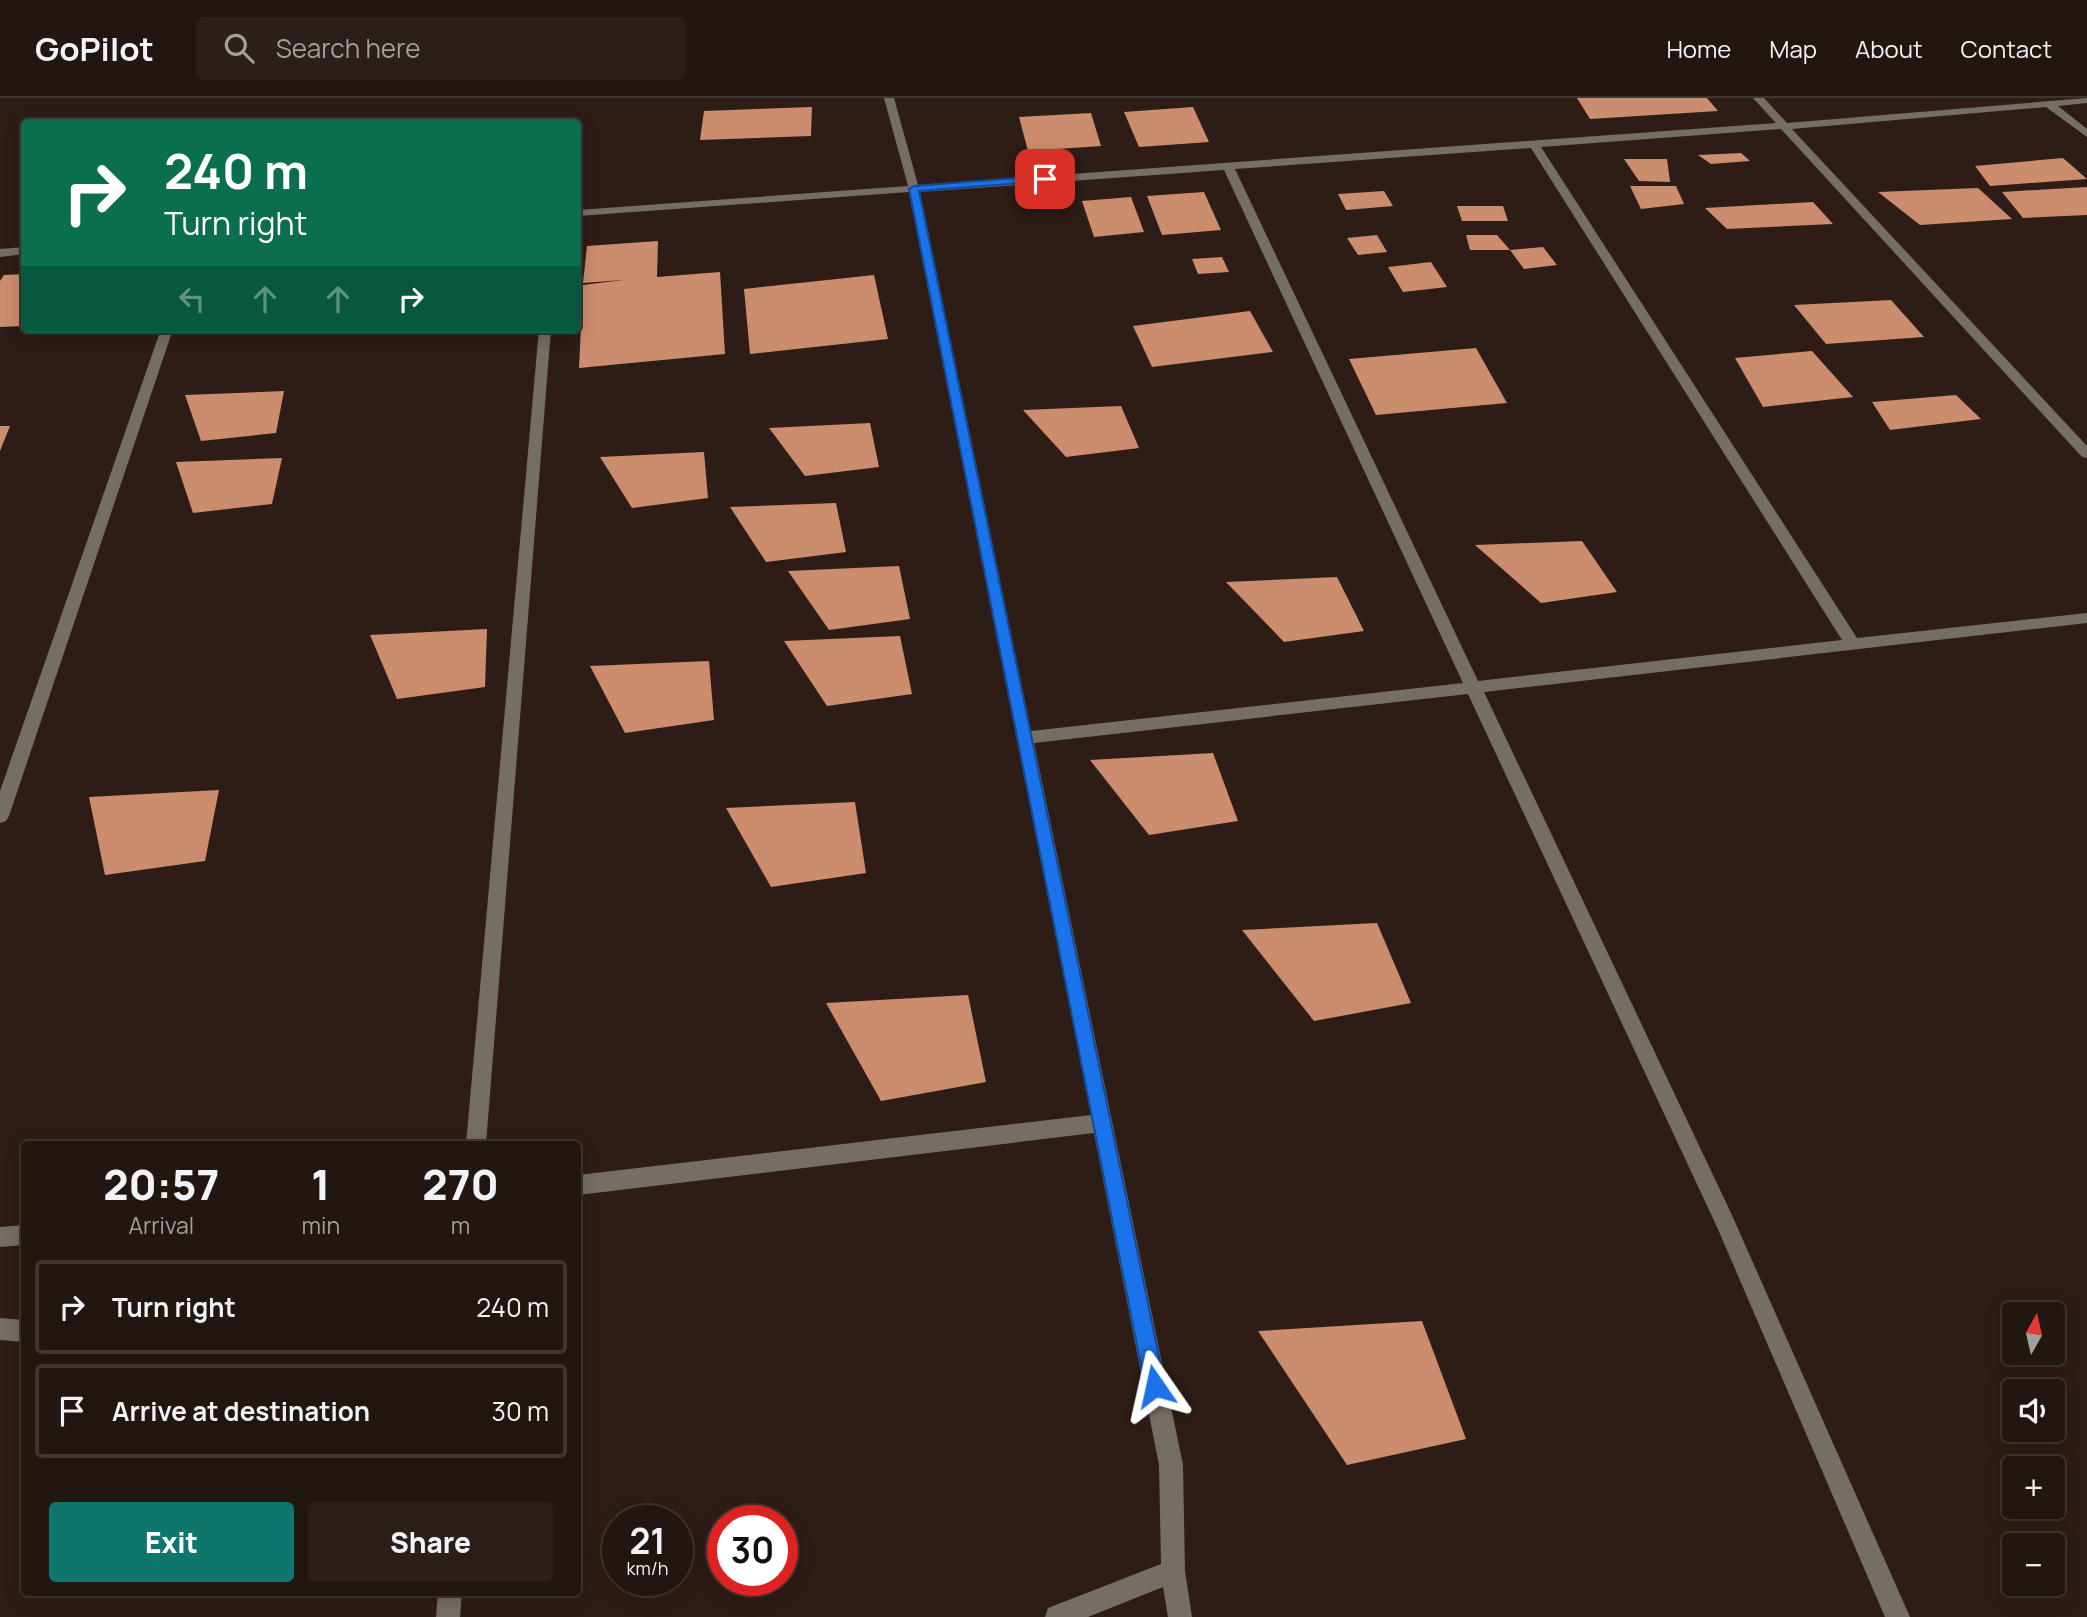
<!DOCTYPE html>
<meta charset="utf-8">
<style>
:root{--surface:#221610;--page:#2a1f19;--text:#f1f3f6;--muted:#a29f9f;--line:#3f3530;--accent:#0f766e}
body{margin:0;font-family:Manrope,sans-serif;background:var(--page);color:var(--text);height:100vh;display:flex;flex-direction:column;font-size:26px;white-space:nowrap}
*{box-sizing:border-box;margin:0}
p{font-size:23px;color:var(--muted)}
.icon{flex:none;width:38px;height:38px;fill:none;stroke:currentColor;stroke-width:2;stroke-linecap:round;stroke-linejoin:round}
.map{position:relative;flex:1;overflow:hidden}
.side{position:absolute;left:21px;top:1043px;width:560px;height:455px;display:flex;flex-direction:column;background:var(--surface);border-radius:7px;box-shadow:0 4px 18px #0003,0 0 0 2px var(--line)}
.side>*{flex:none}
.top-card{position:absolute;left:21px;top:21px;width:560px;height:214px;border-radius:7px;box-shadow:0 4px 18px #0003,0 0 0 2px var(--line);background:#0b6e4f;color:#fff;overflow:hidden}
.needle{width:46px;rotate:8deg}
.fabs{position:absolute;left:2002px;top:1204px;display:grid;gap:14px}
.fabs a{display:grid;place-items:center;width:63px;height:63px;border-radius:7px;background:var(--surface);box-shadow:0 4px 18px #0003,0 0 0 2px var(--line);font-size:35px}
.speed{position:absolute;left:602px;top:1407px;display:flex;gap:14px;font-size:35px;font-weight:700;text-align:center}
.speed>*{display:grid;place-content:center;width:91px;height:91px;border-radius:50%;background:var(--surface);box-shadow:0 4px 18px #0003,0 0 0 2px var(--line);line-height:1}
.speed small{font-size:18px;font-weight:400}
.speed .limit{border:10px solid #d22;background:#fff;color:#111}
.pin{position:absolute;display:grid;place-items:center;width:60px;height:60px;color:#fff;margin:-30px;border-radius:14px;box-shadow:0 4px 10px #0006}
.me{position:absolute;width:77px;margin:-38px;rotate:349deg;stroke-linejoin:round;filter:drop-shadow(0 0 5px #0008)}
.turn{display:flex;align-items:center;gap:24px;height:147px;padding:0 28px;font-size:32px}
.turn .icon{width:91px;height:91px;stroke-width:2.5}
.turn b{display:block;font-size:49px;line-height:60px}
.lanes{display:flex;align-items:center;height:66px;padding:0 28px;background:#0003;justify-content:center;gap:35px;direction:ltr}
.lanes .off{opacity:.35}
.eta{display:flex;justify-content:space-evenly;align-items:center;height:119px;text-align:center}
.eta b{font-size:42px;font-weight:800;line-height:49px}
.button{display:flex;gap:14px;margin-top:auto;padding:14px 28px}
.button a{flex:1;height:80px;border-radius:7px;background:var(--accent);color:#fff;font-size:28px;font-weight:800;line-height:80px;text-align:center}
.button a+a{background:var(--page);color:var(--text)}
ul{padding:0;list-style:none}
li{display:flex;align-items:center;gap:21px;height:94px;margin:0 14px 10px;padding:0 14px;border:4px solid var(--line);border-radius:7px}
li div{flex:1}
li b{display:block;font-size:26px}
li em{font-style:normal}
header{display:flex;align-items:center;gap:42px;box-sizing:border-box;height:98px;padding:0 35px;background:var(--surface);border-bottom:2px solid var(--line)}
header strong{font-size:33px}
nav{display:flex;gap:38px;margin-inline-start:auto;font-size:24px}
.search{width:490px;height:63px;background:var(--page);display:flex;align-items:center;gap:18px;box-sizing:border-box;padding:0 24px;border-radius:7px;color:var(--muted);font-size:26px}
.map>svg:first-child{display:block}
.building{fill:#cc8c6e}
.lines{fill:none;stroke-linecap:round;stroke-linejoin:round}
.minor{fill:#756e67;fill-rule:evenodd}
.route{fill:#1a73e8;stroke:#114b97;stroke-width:2}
</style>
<header>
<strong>GoPilot</strong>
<div class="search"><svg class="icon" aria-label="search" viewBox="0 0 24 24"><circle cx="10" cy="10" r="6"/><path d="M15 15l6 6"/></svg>Search here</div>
<nav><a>Home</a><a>Map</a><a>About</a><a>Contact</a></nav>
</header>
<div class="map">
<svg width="2087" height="1519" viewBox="0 0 2087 1519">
<rect width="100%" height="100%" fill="#2e1d16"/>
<g class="building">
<polygon points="1577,0 1707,0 1718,13 1590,21"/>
<polygon points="812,9 811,38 700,42 704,13"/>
<polygon points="1193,9 1209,44 1139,49 1124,14"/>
<polygon points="1091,15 1101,48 1028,53 1019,19"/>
<polygon points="1741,55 1750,63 1711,66 1698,57"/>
<polygon points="2063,60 2087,81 1990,88 1975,68"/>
<polygon points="1624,61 1667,61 1670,84 1639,83"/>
<polygon points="1630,88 1676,88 1684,106 1641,111"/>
<polygon points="2087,89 2087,117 2023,120 2002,94"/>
<polygon points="1978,90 2012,121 1920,127 1878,94"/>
<polygon points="1384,93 1393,108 1346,112 1338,96"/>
<polygon points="1204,94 1221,132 1162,137 1147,98"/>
<polygon points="1131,99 1144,134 1094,139 1082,103"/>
<polygon points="1813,104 1833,126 1727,131 1705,110"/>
<polygon points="1457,108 1503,108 1508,123 1462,123"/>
<polygon points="1377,137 1387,154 1358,157 1347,140"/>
<polygon points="1466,137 1497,137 1510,152 1470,152"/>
<polygon points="658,143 657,179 720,174 725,256 579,270 583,187 623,182 583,185 587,148"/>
<polygon points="1543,149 1557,167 1524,171 1510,152"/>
<polygon points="1222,159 1229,174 1198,176 1192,161"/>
<polygon points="1431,164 1447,189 1403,194 1388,169"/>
<polygon points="24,176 24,228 0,229 0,183 4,177"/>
<polygon points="874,177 888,241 750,256 744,191"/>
<polygon points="1891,202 1924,239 1826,246 1794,207"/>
<polygon points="1250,213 1273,254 1152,269 1133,228"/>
<polygon points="1476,250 1507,305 1376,317 1349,261"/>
<polygon points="1812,253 1853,299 1763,309 1735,260"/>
<polygon points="284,293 276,335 201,343 185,297"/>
<polygon points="1956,297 1981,321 1890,332 1872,304"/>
<polygon points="1121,308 1139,350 1066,359 1023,312"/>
<polygon points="870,325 879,369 805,378 769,330"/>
<polygon points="0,328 10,328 0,353"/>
<polygon points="704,354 708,400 632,410 600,359"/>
<polygon points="282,360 272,406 193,415 176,364"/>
<polygon points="836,405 846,454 766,464 730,409"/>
<polygon points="1582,443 1617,494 1541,505 1475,447"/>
<polygon points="899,468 910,521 829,532 788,473"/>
<polygon points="1337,479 1364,533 1284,544 1226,484"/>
<polygon points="487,531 485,589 397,601 370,537"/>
<polygon points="900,538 912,596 827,608 784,543"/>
<polygon points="709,563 714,622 625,635 590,568"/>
<polygon points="1213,655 1238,723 1149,737 1090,662"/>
<polygon points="219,692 205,763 105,777 89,699"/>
<polygon points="855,704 866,775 771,789 726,710"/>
<polygon points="1377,825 1411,905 1314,923 1242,832"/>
<polygon points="968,897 986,984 881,1003 826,905"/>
<polygon points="1422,1223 1466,1341 1347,1367 1258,1233"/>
</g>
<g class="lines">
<g class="minor">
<path d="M884,0H894L918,87L1776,25L1753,0H1764L1787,25L2087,0V5L2058,8L2087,31V39L2046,9L1792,31L2087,348V360L2082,359L1781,31L1541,49L1857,540L2087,515V525L1484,594L1731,1115L1910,1519H1885L1717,1129L1468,596L1034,645L1183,1367L1185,1473L1192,1519H1168L1163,1489L1088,1519H1045L1048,1510L1161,1466L1159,1367L1094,1035L578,1097V1077L1091,1017L909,94L578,118V112L908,88ZM1531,50L1842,542L1478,583L1235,71ZM1224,72L1463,585L1031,633L920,94Z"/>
<polygon points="24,149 24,156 0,159 0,151"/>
<polygon points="161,231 173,231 9,718 6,723 0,725 0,693"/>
<polygon points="539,231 551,231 486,1046 466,1046"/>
<polygon points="24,1127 24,1147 0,1149 0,1129"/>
<polygon points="0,1220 24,1222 24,1244 0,1242"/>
<polygon points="438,1494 462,1494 460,1519 436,1519"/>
</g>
</g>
<polygon class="route" points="1045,78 1048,79 1048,83 919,93 1165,1288 1162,1296 1155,1299 1148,1296 1145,1288 909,91 914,88"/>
</svg>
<div class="fabs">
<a><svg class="needle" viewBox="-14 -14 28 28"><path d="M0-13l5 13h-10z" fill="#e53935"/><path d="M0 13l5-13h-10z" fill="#a29f9f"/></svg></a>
<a><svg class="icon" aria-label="sound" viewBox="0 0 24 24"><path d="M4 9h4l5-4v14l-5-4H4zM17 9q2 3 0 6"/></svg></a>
<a>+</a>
<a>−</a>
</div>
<div class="speed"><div>21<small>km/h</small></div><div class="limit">30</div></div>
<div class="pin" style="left:1045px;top:81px;background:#d93025"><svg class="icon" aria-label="arrive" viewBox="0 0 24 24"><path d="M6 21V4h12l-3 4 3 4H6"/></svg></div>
<svg class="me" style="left:1155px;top:1288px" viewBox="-20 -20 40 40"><path d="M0-17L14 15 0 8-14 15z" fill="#1a73e8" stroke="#fff" stroke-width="4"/></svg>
<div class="top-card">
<div class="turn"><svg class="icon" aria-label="right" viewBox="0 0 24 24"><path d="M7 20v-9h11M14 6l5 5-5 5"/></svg><div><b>240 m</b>Turn right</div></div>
<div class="lanes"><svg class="icon off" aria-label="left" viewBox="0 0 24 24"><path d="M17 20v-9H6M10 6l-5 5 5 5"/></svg><svg class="icon off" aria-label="ahead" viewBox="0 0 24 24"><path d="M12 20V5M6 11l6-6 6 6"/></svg><svg class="icon off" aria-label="ahead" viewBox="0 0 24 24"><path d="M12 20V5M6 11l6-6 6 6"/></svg><svg class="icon" aria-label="right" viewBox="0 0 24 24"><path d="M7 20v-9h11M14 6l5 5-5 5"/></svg></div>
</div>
<section class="side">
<div class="eta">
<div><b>20:57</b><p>Arrival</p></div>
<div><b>1</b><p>min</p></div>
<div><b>270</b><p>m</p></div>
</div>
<ul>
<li><svg class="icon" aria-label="right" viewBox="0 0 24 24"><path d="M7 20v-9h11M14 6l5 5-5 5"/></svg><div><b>Turn right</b></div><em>240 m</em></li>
<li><svg class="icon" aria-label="arrive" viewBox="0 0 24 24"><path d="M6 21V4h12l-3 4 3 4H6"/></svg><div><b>Arrive at destination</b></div><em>30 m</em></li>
</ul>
<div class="button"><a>Exit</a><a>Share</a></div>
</section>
</div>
